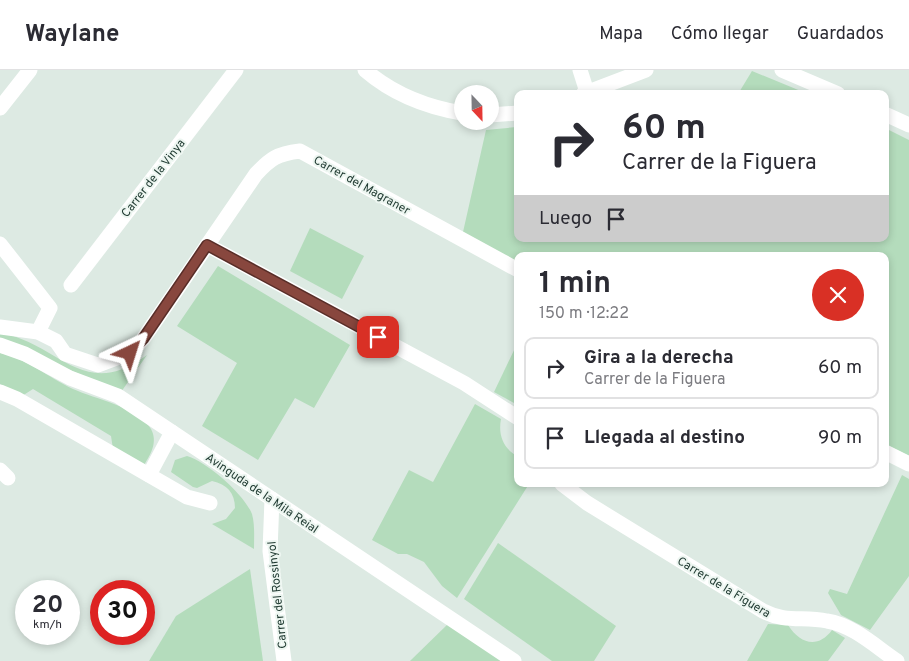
<!DOCTYPE html>
<html lang="es">
<meta charset="utf-8">
<style>
:root{--surface:#fff;--page:#f7f7f7;--text:#2b2b33;--muted:#7c7c81;--line:#e1e1e2}
body{margin:0;font-family:Overpass,sans-serif;background:var(--page);color:var(--text);height:100vh;display:flex;flex-direction:column;font-size:19px;white-space:nowrap}
*{box-sizing:border-box;margin:0}
p{font-size:16px;color:var(--muted)}
.icon{flex:none;width:28px;height:28px;fill:none;stroke:currentColor;stroke-width:2;stroke-linecap:round;stroke-linejoin:round}
.map{position:relative;flex:1;overflow:hidden}
.sheet{position:absolute;left:514px;top:182px;width:375px;height:235px;display:flex;flex-direction:column;background:var(--surface);border-radius:10px;box-shadow:0 2px 8px #0003}
.sheet>*{flex:none}
.hud{position:absolute;left:514px;top:20px;width:375px;height:152px;border-radius:10px;box-shadow:0 2px 8px #0003;background:#fff;color:var(--text);overflow:hidden}
.needle{width:32px;rotate:158deg}
.fabs{position:absolute;left:454px;top:15px;display:grid;gap:10px}
.fabs a{display:grid;place-items:center;width:45px;height:45px;border-radius:50%;background:var(--surface);box-shadow:0 2px 8px #0003;font-size:25px}
.speed{position:absolute;left:15px;top:510px;display:flex;gap:10px;font-size:25px;font-weight:700;text-align:center}
.speed>*{display:grid;place-content:center;width:65px;height:65px;border-radius:50%;background:var(--surface);box-shadow:0 2px 8px #0003;line-height:1}
.speed small{font-size:12px;font-weight:400}
.speed .limit{border:8px solid #d22;background:#fff;color:#111}
.pin{position:absolute;display:grid;place-items:center;width:42px;height:42px;color:#fff;margin:-21px;border-radius:10px;box-shadow:0 2px 8px #0006}
.me{position:absolute;width:55px;margin:-28px;rotate:41deg;stroke-linejoin:round;filter:drop-shadow(0 0 4px #0008)}
.turn{display:flex;align-items:center;gap:18px;height:105px;padding:0 25px;font-size:22px}
.turn .icon{width:65px;height:65px;stroke-width:2.5}
.turn b{display:block;font-size:35px;line-height:42px}
.then{display:flex;align-items:center;height:48px;padding:0 25px;background:#0003;gap:10px;font-size:19px}
.round{display:grid;place-items:center;flex:none;width:52px;height:52px;border-radius:26px;background:var(--page)}
.headline{display:flex;align-items:center;justify-content:space-between;height:85px;padding:0 25px}
h1{font-size:30px;font-weight:700;line-height:38px}
ul{padding:0;list-style:none}
li{display:flex;align-items:center;gap:15px;height:62px;margin:0 10px 8px;padding:0 15px;border:2px solid var(--line);border-radius:10px}
li div{flex:1}
li b{display:block;font-size:19px}
li em{font-style:normal}
header{display:flex;align-items:center;gap:30px;box-sizing:border-box;height:70px;padding:0 25px;background:var(--surface);border-bottom:1px solid var(--line)}
header strong{font-size:24px}
nav{display:flex;gap:28px;margin-inline-start:auto;font-size:18px}
.map>svg:first-child{display:block}
.green{fill:#b4dcbc}
.lines{fill:none;stroke-linecap:round;stroke-linejoin:round}
.minor{stroke:#fff;stroke-width:15}
.route-casing{stroke:#582e28;stroke-width:12}
.route{stroke:#88473e;stroke-width:9}
.labels{text-anchor:middle;stroke-width:4;stroke-linejoin:round;paint-order:stroke}
.street-label{font-size:12px;fill:#1e3930;stroke:#edf6f1}
</style>
<header>
<strong>Waylane</strong>
<nav><a>Mapa</a><a>Cómo llegar</a><a>Guardados</a></nav>
</header>
<div class="map">
<svg width="909" height="591" viewBox="0 0 909 591">
<rect width="100%" height="100%" fill="#ddeae3"/>
<g class="green">
<polygon points="752,1 808,24 738,24"/>
<polygon points="517,57 518,169 885,169 885,58 909,70 909,386 885,374 885,307 889,298 885,295 885,186 518,186 517,195 463,162 486,60"/>
<polygon points="310,158 364,186 342,229 290,201"/>
<polygon points="218,196 350,275 314,338 295,328 258,390 202,356 237,293 177,256"/>
<path d="M0,263C58,272 83,333 147,285L121,322L0,270Z"/>
<polygon points="517,274 517,329 514,333 494,322"/>
<path d="M0,283C27,289 48,307 73,319C95,329 138,337 151,359C158,372 151,384 144,395L113,379L111,366L33,319L22,326L0,314Z"/>
<path d="M475,334L501,349C498,365 503,378 517,386L518,414H529L457,528L442,516L424,492L407,484H398L372,470L409,400L433,412Z"/>
<path d="M187,386C207,392 244,424 252,444C255,455 254,468 254,479L212,454L226,449L235,438C235,423 227,414 212,411L197,418L193,417L171,402L175,390Z"/>
<polygon points="902,405 909,409 909,506 870,560 841,545 828,523 830,519 847,524"/>
<polygon points="498,473 616,556 594,591 552,591 464,529"/>
<polygon points="250,499 263,591 149,591 176,546"/>
<polygon points="450,552 501,591 410,591"/>
<path d="M768,554L788,555C800,574 818,579 832,560L845,568L828,591H747Z"/>
</g>
<g class="lines">
<g class="minor">
<path d="M365,0C394,25 426,37 462,43"/>
<polyline points="580,0 587,22"/>
<polyline points="782,0 838,24"/>
<polyline points="583,24 646,0"/>
<polyline points="0,38 30,0"/>
<polyline points="885,44 909,55"/>
<polyline points="490,45 518,43"/>
<polyline points="0,174 50,238 38,262"/>
<polyline points="207,175 464,313 518,348"/>
<polyline points="71,215 236,0"/>
<path d="M0,257L38,262L56,271L65,284L98,295L130,283L143,269L256,104C271,88 277,84 300,81L518,200"/>
<polyline points="0,275 25,284 70,308 118,326 514,591"/>
<polyline points="0,322 17,329 187,427 210,433"/>
<polyline points="885,382 909,394"/>
<polyline points="0,400 8,408"/>
<polyline points="149,405 172,362"/>
<path d="M562,414L587,433L763,541C786,553 803,546 827,551C853,555 876,577 897,591"/>
<polyline points="272,429 270,481 284,591"/>
</g>
</g>
<g class="lines">
<defs>
<polyline id="route" points="130,283 143,269 207,175 378,267"/>
</defs>
<use href="#route" class="route-casing"/>
<use href="#route" class="route"/>
</g>
<g class="labels">
<g class="street-label">
<text transform="translate(153 108) rotate(-52)" y="4">Carrer de la Vinya</text>
<text transform="translate(362 115) rotate(29)" y="4">Carrer del Magraner</text>
<text transform="translate(262 423) rotate(34)" y="4">Avinguda de la Mila Reial</text>
<text transform="translate(724 517) rotate(31)" y="4">Carrer de la Figuera</text>
<text transform="translate(277 525) rotate(-96)" y="4">Carrer del Rossinyol</text>
</g>
</g>
</svg>
<div class="fabs">
<a><svg class="needle" viewBox="-14 -14 28 28"><path d="M0-13l5 13h-10z" fill="#e53935"/><path d="M0 13l5-13h-10z" fill="#7c7c81"/></svg></a>
</div>
<div class="speed"><div>20<small>km/h</small></div><div class="limit">30</div></div>
<div class="pin" style="left:378px;top:267px;background:#d93025"><svg class="icon" aria-label="arrive" viewBox="0 0 24 24"><path d="M6 21V4h12l-3 4 3 4H6"/></svg></div>
<svg class="me" style="left:130px;top:283px" viewBox="-20 -20 40 40"><path d="M0-17L14 15 0 8-14 15z" fill="#88473e" stroke="#fff" stroke-width="4"/></svg>
<div class="hud">
<div class="turn"><svg class="icon" aria-label="right" viewBox="0 0 24 24"><path d="M7 20v-9h11M14 6l5 5-5 5"/></svg><div><b>60 m</b>Carrer de la Figuera</div></div>
<div class="then">Luego<svg class="icon" aria-label="arrive" viewBox="0 0 24 24"><path d="M6 21V4h12l-3 4 3 4H6"/></svg></div>
</div>
<section class="sheet">
<div class="headline"><div><h1>1 min</h1><p>150 m · 12:22</p></div><a class="round" style="background:#d93025;color:#fff"><svg class="icon" aria-label="close" viewBox="0 0 24 24"><path d="M6 6l12 12M18 6L6 18"/></svg></a></div>
<ul>
<li><svg class="icon" aria-label="right" viewBox="0 0 24 24"><path d="M7 20v-9h11M14 6l5 5-5 5"/></svg><div><b>Gira a la derecha</b><p>Carrer de la Figuera</p></div><em>60 m</em></li>
<li><svg class="icon" aria-label="arrive" viewBox="0 0 24 24"><path d="M6 21V4h12l-3 4 3 4H6"/></svg><div><b>Llegada al destino</b></div><em>90 m</em></li>
</ul>
</section>
</div>
